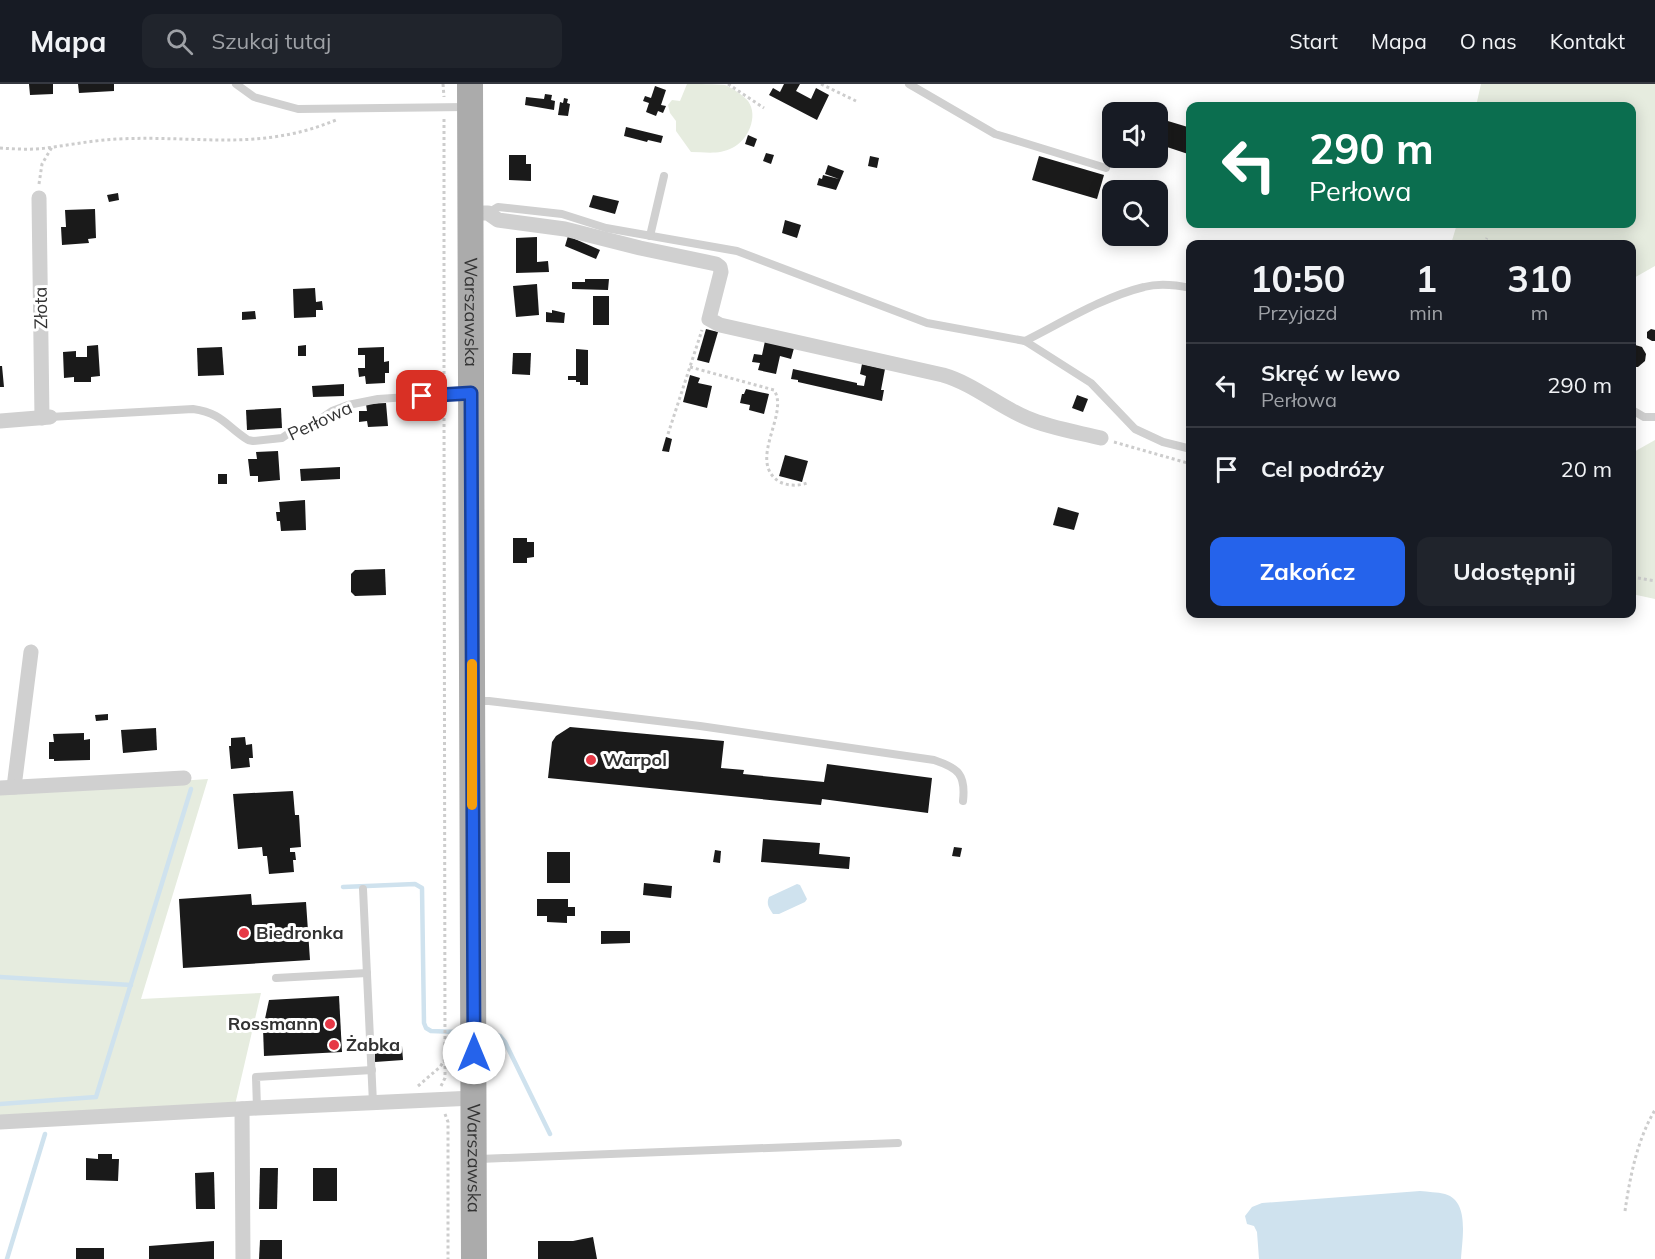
<!DOCTYPE html>
<html lang="pl">
<meta charset="utf-8">
<style>
:root{--surface:#171b24;--page:#20242c;--text:#f1f3f6;--muted:#9ea1a6;--line:#363941;--accent:#2563eb}
body{margin:0;font-family:Mulish,sans-serif;background:var(--page);color:var(--text);height:100vh;display:flex;flex-direction:column;font-size:22px;white-space:nowrap}
*{box-sizing:border-box;margin:0}
p{font-size:20px;color:var(--muted)}
.icon{flex:none;width:33px;height:33px;fill:none;stroke:currentColor;stroke-width:2;stroke-linecap:round;stroke-linejoin:round}
.map{position:relative;flex:1;overflow:hidden}
.drawer{position:absolute;left:1186px;top:156px;width:450px;height:378px;display:flex;flex-direction:column;background:var(--surface);border-radius:12px;box-shadow:0 3px 15px #0003}
.drawer>*{flex:none}
.top-card{position:absolute;left:1186px;top:18px;width:450px;height:126px;border-radius:12px;box-shadow:0 3px 15px #0003;background:#0b6e4f;color:#fff;overflow:hidden}
.fabs{position:absolute;left:1102px;top:18px;display:grid;gap:12px}
.fabs a{display:grid;place-items:center;width:66px;height:66px;border-radius:12px;background:var(--surface);box-shadow:0 3px 15px #0003;font-size:30px}
.pin{position:absolute;display:grid;place-items:center;width:51px;height:51px;color:#fff;margin:-26px;border-radius:12px;box-shadow:0 3px 9px #0006}
.me{position:absolute;width:66px;margin:-33px;rotate:0deg;stroke-linejoin:round;filter:drop-shadow(0 0 4px #0008)}
.turn{display:flex;align-items:center;gap:21px;height:126px;padding:0 24px;font-size:27px}
.turn .icon{width:78px;height:78px;stroke-width:2.5}
.turn b{display:block;font-size:42px;line-height:51px}
.eta{display:flex;justify-content:space-evenly;align-items:center;height:102px;text-align:center}
.eta b{font-size:36px;font-weight:700;line-height:42px}
.button{display:flex;gap:12px;margin-top:auto;padding:12px 24px}
.button a{flex:1;height:69px;border-radius:12px;background:var(--accent);color:#fff;font-size:24px;font-weight:700;line-height:69px;text-align:center}
.button a+a{background:var(--page);color:var(--text)}
ul{padding:0;list-style:none}
li{display:flex;align-items:center;gap:18px;height:84px;padding:0 24px;border-top:2px solid var(--line)}
li div{flex:1}
li b{display:block;font-size:22px}
li em{font-style:normal}
header{display:flex;align-items:center;gap:36px;box-sizing:border-box;height:84px;padding:0 30px;background:var(--surface);border-bottom:2px solid var(--line)}
header strong{font-size:28px}
nav{display:flex;gap:33px;margin-inline-start:auto;font-size:21px}
.search{width:420px;height:54px;background:var(--page);display:flex;align-items:center;gap:15px;box-sizing:border-box;padding:0 21px;border-radius:12px;color:var(--muted);font-size:22px}
.map>svg:first-child{display:block}
.green{fill:#e6ecdf}
.water{fill:#cfe2ee}
.lines{fill:none;stroke-linecap:round;stroke-linejoin:round}
.stream{stroke:#cfe2ee;stroke-width:4.5}
.building{fill:#1a1a1a}
.path{stroke:#cdcdcd;stroke-width:3;stroke-dasharray:3 3;stroke-linecap:butt}
.lane{stroke:#d0d0d0;stroke-width:8}
.street{stroke:#d0d0d0;stroke-width:15}
.primary{stroke:#ababab;stroke-width:26}
.route-casing{stroke:#184099;stroke-width:15}
.route{stroke:#2563eb;stroke-width:10}
.slow{stroke:#f59e0b;stroke-width:10}
.poi-dot{fill:#e63946;stroke:#fff;stroke-width:2}
.labels{text-anchor:middle;stroke-width:6;stroke-linejoin:round;paint-order:stroke}
.street-label{font-size:18px;fill:#333;stroke:#fff}
.poi-label{font-size:18px;font-weight:bold;fill:#333;stroke:#fff;text-anchor:start}
</style>
<header>
<strong>Mapa</strong>
<div class="search"><svg class="icon" aria-label="search" viewBox="0 0 24 24"><circle cx="10" cy="10" r="6"/><path d="M15 15l6 6"/></svg>Szukaj tutaj</div>
<nav><a>Start</a><a>Mapa</a><a>O nas</a><a>Kontakt</a></nav>
</header>
<div class="map">
<svg width="1655" height="1175" viewBox="0 0 1655 1175">
<rect width="100%" height="100%" fill="#fff"/>
<g class="green">
<path d="M687,0C698,0 715,0 725,1C731,3 744,12 748,17C759,32 748,57 732,64C719,71 705,68 691,68L676,47V37L670,29L668,21L672,16L680,17Z"/>
<polygon points="1481,0 1655,0 1655,182 1632,195 1632,160 1451,160 1457,140 1632,140 1632,22 1476,22"/>
<polygon points="1655,356 1655,515 1632,510 1632,369"/>
<polygon points="208,695 141,915 261,909 235,1021 0,1034 0,709"/>
</g>
<g class="water">
<path d="M797,800L800,801L807,815L805,818L779,830H773C769,824 766,820 769,813Z"/>
<path d="M1420,1107C1428,1108 1437,1108 1445,1110C1470,1117 1462,1155 1461,1175H1259L1257,1148L1254,1142L1247,1140L1245,1132L1252,1123L1262,1119Z"/>
</g>
<g class="lines">
<g class="stream">
<polyline points="343,803 415,800 422,804 424,939 426,944 431,947 457,948"/>
<polyline points="0,893 131,901"/>
<polyline points="489,949 500,952 505,958 550,1050"/>
<polyline points="0,1020 96,1013 191,705"/>
<polyline points="7,1175 45,1050"/>
</g>
</g>
<g class="building">
<polygon points="29,0 53,0 53,10 30,11"/>
<polygon points="78,0 114,0 114,7 79,9"/>
<polygon points="784,0 800,0 796,7 811,15 816,4 829,11 817,36 769,11 773,4 780,8"/>
<polygon points="655,2 666,6 661,21 666,22 663,29 658,27 656,32 646,28 649,19 643,17 645,12 651,14"/>
<polygon points="545,10 552,11 551,16 555,17 554,26 525,21 526,13 544,15"/>
<polygon points="564,14 568,15 567,19 570,20 568,32 558,31 560,18 563,19"/>
<polygon points="1158,34 1191,44 1191,71 1158,60"/>
<polygon points="626,43 663,52 661,59 648,56 647,58 624,52"/>
<polygon points="748,51 757,55 754,63 745,60"/>
<polygon points="766,69 774,71 771,80 763,77"/>
<polygon points="509,71 526,71 526,80 531,80 531,97 509,96"/>
<polygon points="870,72 879,74 877,84 868,82"/>
<polygon points="1039,72 1104,91 1097,115 1032,96"/>
<polygon points="828,81 844,87 836,106 817,101 819,94 822,95 823,91 839,95 825,90"/>
<polygon points="118,109 119,116 109,118 107,111"/>
<polygon points="593,111 619,117 615,130 589,123"/>
<polygon points="95,125 96,154 88,155 89,159 62,161 61,143 66,143 65,126"/>
<polygon points="785,136 801,141 797,154 782,149"/>
<polygon points="568,152 600,166 596,175 565,162"/>
<polygon points="537,153 537,178 548,177 549,188 516,189 516,154"/>
<polygon points="585,195 609,195 608,206 572,205 572,198 585,198"/>
<polygon points="537,200 539,231 516,233 513,202"/>
<polygon points="315,204 316,218 322,217 323,226 316,226 316,233 294,234 293,205"/>
<rect x="593" y="212" width="16" height="29"/>
<polygon points="552,226 565,229 564,239 546,238 546,228 552,229"/>
<polygon points="255,227 256,235 242,236 242,228"/>
<polygon points="706,245 718,248 709,279 697,276"/>
<polygon points="1651,245 1655,246 1655,257 1652,257 1647,254 1647,248"/>
<polygon points="765,257 794,264 791,275 780,272 776,290 758,286 760,279 752,278 754,270 762,271"/>
<polygon points="1632,260 1642,263 1646,270 1645,277 1638,283 1632,283"/>
<polygon points="98,261 100,292 91,293 91,298 74,298 74,293 64,294 63,268 76,267 76,273 87,273 87,262"/>
<polygon points="306,261 306,272 298,272 298,262"/>
<polygon points="222,263 224,291 198,292 197,264"/>
<polygon points="384,263 384,278 389,277 389,289 385,289 385,299 366,300 365,292 359,293 358,284 365,284 365,271 358,271 358,264"/>
<polygon points="576,265 588,266 588,301 580,301 580,298 576,298 576,296 568,296 568,292 576,292"/>
<polygon points="513,269 531,269 530,291 512,290"/>
<polygon points="862,280 885,285 881,306 884,306 882,317 798,298 798,296 791,295 793,285 857,299 857,301 864,302 866,292 860,290"/>
<polygon points="0,282 2,282 4,303 0,303"/>
<polygon points="690,291 700,294 698,299 712,302 707,324 683,318"/>
<polygon points="344,300 344,312 313,313 312,302"/>
<polygon points="746,305 769,310 764,330 749,326 750,321 740,319 742,310 744,310"/>
<polygon points="1077,311 1088,315 1083,328 1072,324"/>
<polygon points="386,319 388,342 368,343 367,337 359,338 359,327 367,327 366,320"/>
<polygon points="281,324 282,344 247,346 246,326"/>
<polygon points="666,353 672,355 669,368 662,367"/>
<polygon points="278,367 280,396 258,398 258,392 250,392 248,375 257,375 256,368"/>
<polygon points="785,371 808,377 802,398 779,392"/>
<polygon points="340,383 340,395 301,397 300,385"/>
<rect x="218" y="390" width="9" height="10"/>
<polygon points="305,416 306,446 281,447 280,437 277,437 276,428 280,428 279,418"/>
<polygon points="1058,423 1079,429 1074,446 1053,441"/>
<polygon points="513,454 527,454 527,458 534,458 534,473 527,474 527,479 513,479"/>
<polygon points="385,485 386,511 355,512 351,508 351,490 355,486"/>
<polygon points="108,630 108,636 96,637 95,631"/>
<polygon points="570,643 724,657 721,684 744,686 743,690 824,698 827,680 932,694 928,729 822,715 821,721 548,694 552,658 556,652"/>
<polygon points="156,644 157,666 123,669 121,646"/>
<polygon points="84,649 84,656 90,655 90,676 54,677 54,675 49,675 49,658 54,658 53,650"/>
<polygon points="245,653 246,661 252,660 253,674 249,674 250,683 231,685 229,662 231,662 231,654"/>
<polygon points="293,707 295,731 299,731 301,763 290,764 290,768 295,768 296,776 293,776 294,788 269,790 267,772 263,772 262,763 238,765 233,710"/>
<polygon points="763,755 820,759 819,770 850,773 849,785 761,778"/>
<polygon points="954,763 962,764 960,773 952,772"/>
<polygon points="715,766 721,767 720,779 713,778"/>
<rect x="547" y="768" width="23" height="31"/>
<polygon points="644,799 672,802 671,814 643,811"/>
<polygon points="251,810 252,821 306,818 310,876 183,884 179,815"/>
<polygon points="537,815 568,815 568,823 575,823 575,832 567,832 567,839 547,838 547,832 537,832"/>
<polygon points="601,847 630,847 630,859 601,860"/>
<polygon points="339,912 342,968 264,972 263,944 269,916"/>
<polygon points="402,962 403,976 375,978 375,963"/>
<polygon points="98,1070 112,1070 112,1075 119,1075 118,1097 86,1096 86,1074 98,1075"/>
<polygon points="260,1084 278,1084 277,1125 259,1125"/>
<rect x="313" y="1084" width="24" height="33"/>
<polygon points="214,1088 215,1125 196,1125 195,1089"/>
<polygon points="593,1153 597,1175 538,1175 538,1157 573,1157"/>
<polygon points="260,1156 282,1156 282,1175 259,1175"/>
<polygon points="214,1157 214,1175 149,1175 149,1162"/>
<rect x="76" y="1164" width="28" height="11"/>
</g>
<g class="lines">
<g class="path">
<polyline points="443,0 444,13"/>
<polyline points="728,0 764,24"/>
<polyline points="821,0 856,17"/>
<polyline points="444,35 444,301"/>
<path d="M0,64C15,65 31,66 46,64C70,61 94,56 119,55C198,51 259,68 336,36"/>
<polyline points="39,100 42,80 52,63"/>
<polyline points="1483,160 1487,154"/>
<path d="M690,283L774,306C790,330 746,378 780,398C788,402 799,402 807,399"/>
<polyline points="668,350 702,246"/>
<polyline points="1114,358 1191,380"/>
<polyline points="1632,493 1655,497"/>
<polyline points="418,1002 440,983 445,975"/>
<polyline points="441,1002 445,994 445,973 444,320"/>
<polyline points="445,1030 448,1038 448,1175"/>
<path d="M1625,1127C1630,1093 1637,1056 1655,1026"/>
</g>
<g class="lane">
<polyline points="236,0 254,13 298,25 466,23"/>
<polyline points="909,0 995,50 1106,84"/>
<polyline points="488,129 498,123 562,130 606,144 737,167 927,239 1025,257 1091,299 1135,345 1163,358 1191,365"/>
<polyline points="650,152 664,92"/>
<path d="M1025,257C1063,238 1103,213 1144,203C1158,199 1177,201 1191,204"/>
<polyline points="1632,326 1644,333 1655,333"/>
<path d="M50,333L193,325C222,329 226,342 248,356L253,357L282,354L292,347L307,344L332,327L348,321L378,315L467,309"/>
<path d="M476,617H489L700,642L934,676C958,684 966,690 963,717"/>
<polyline points="363,805 373,1019"/>
<polyline points="276,894 367,889"/>
<polyline points="257,1024 256,993 372,986"/>
<polyline points="479,1075 898,1059"/>
</g>
<g class="street">
<polyline points="39,114 42,334"/>
<path d="M470,129H488L498,136L565,145L640,164L716,180L720,183L721,188L709,235L720,241L943,291C974,300 998,322 1027,334C1050,344 1076,348 1101,354"/>
<polyline points="0,337 50,333"/>
<polyline points="14,703 31,568"/>
<polyline points="0,704 184,694"/>
<polyline points="242,1025 243,1175"/>
<polyline points="0,1038 257,1024 474,1014"/>
</g>
<path class="primary" id="s1" d="M470,0L474,1175"/>
</g>
<g class="lines">
<defs>
<polyline id="route" points="422,312 471,309 474,969"/>
</defs>
<use href="#route" class="route-casing"/>
<use href="#route" class="route"/>
<polyline class="slow" points="472,580 472,721"/>
</g>
<g class="poi-dot">
<circle cx="591" cy="676" r="6"/>
<circle cx="244" cy="849" r="6"/>
<circle cx="330" cy="940" r="6"/>
<circle cx="334" cy="961" r="6"/>
</g>
<g class="labels">
<g class="street-label">
<text transform="translate(41 224) rotate(-91)" y="6">Złota</text>
<text dy="6" stroke="none"><textPath href="#s1" startOffset="228">Warszawska</textPath></text>
<text transform="translate(320 337) rotate(-25)" y="6">Perłowa</text>
<text dy="6" stroke="none"><textPath href="#s1" startOffset="1074">Warszawska</textPath></text>
</g>
<g class="poi-label">
<text x="603" y="682">Warpol</text>
<text x="256" y="855">Biedronka</text>
<text x="318" y="946" text-anchor="end">Rossmann</text>
<text x="346" y="967">Żabka</text>
</g>
</g>
</svg>
<div class="fabs">
<a><svg class="icon" aria-label="sound" viewBox="0 0 24 24"><path d="M4 9h4l5-4v14l-5-4H4zM17 9q2 3 0 6"/></svg></a>
<a><svg class="icon" aria-label="search" viewBox="0 0 24 24"><circle cx="10" cy="10" r="6"/><path d="M15 15l6 6"/></svg></a>
</div>
<div class="pin" style="left:422px;top:312px;background:#d93025"><svg class="icon" aria-label="arrive" viewBox="0 0 24 24"><path d="M6 21V4h12l-3 4 3 4H6"/></svg></div>
<svg class="me" style="left:474px;top:969px" viewBox="-20 -20 40 40"><circle r="19" fill="#fff"/><path d="M0-13L10 11 0 6-10 11z" fill="#2563eb"/></svg>
<div class="top-card">
<div class="turn"><svg class="icon" aria-label="left" viewBox="0 0 24 24"><path d="M17 20v-9H6M10 6l-5 5 5 5"/></svg><div><b>290 m</b>Perłowa</div></div>
</div>
<section class="drawer">
<div class="eta">
<div><b>10:50</b><p>Przyjazd</p></div>
<div><b>1</b><p>min</p></div>
<div><b>310</b><p>m</p></div>
</div>
<ul>
<li><svg class="icon" aria-label="left" viewBox="0 0 24 24"><path d="M17 20v-9H6M10 6l-5 5 5 5"/></svg><div><b>Skręć w lewo</b><p>Perłowa</p></div><em>290 m</em></li>
<li><svg class="icon" aria-label="arrive" viewBox="0 0 24 24"><path d="M6 21V4h12l-3 4 3 4H6"/></svg><div><b>Cel podróży</b></div><em>20 m</em></li>
</ul>
<div class="button"><a>Zakończ</a><a>Udostępnij</a></div>
</section>
</div>
